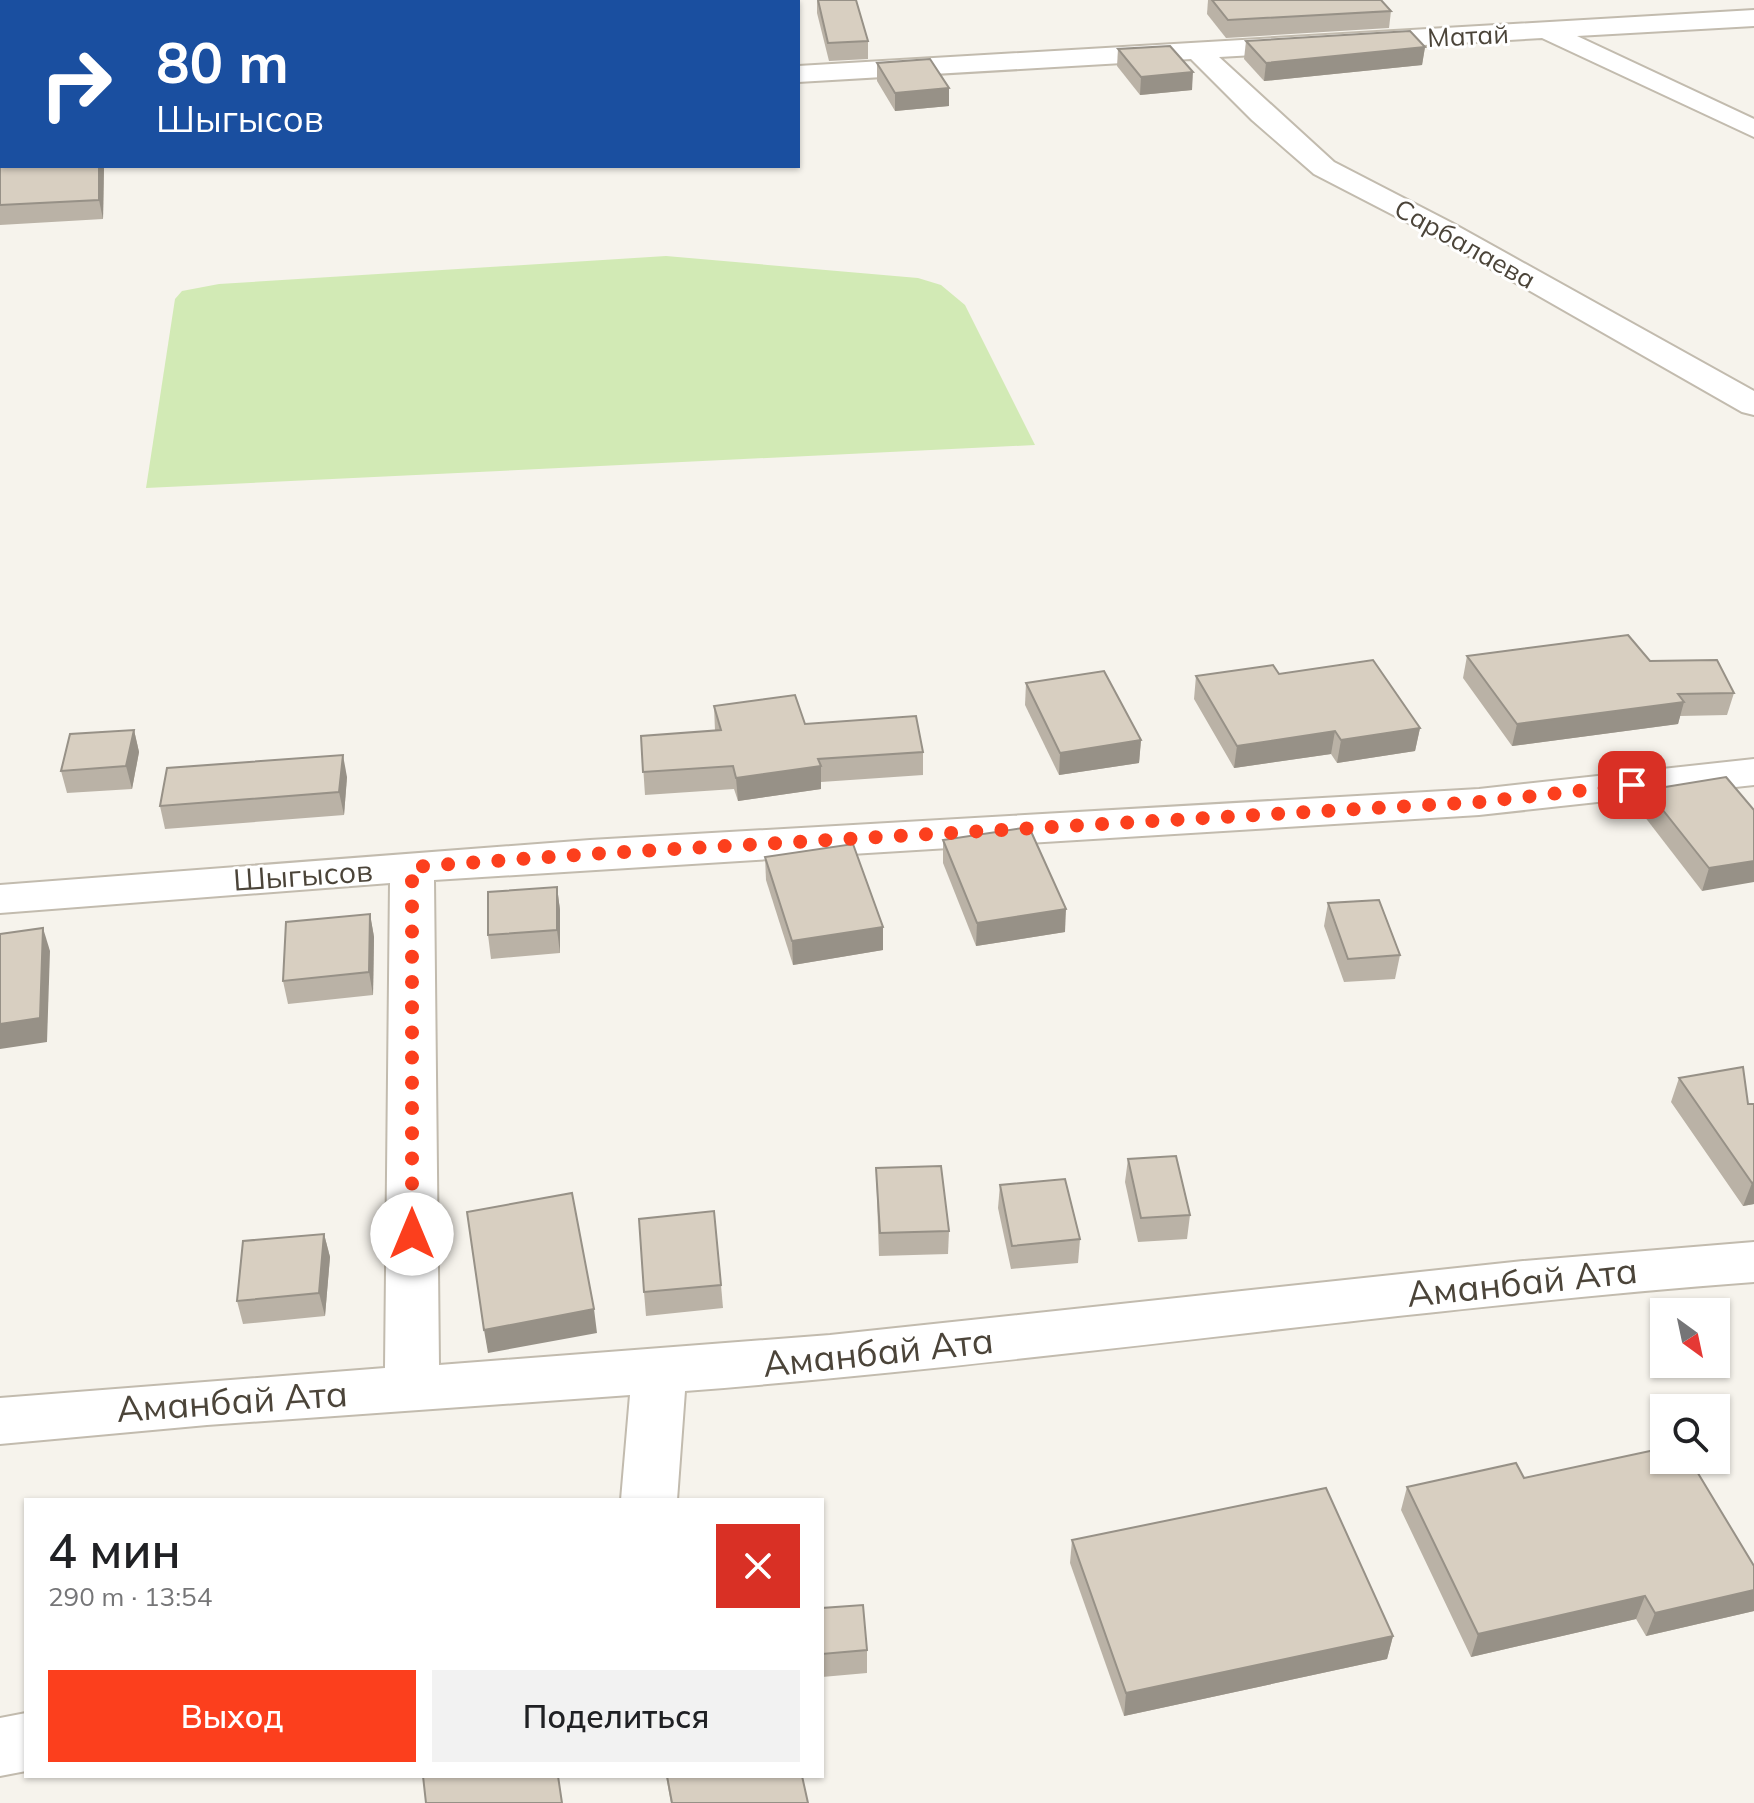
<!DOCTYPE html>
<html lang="ru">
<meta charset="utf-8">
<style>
:root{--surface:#fff;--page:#f2f2f2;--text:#202124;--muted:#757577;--accent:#fc3f1d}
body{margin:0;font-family:Mulish,sans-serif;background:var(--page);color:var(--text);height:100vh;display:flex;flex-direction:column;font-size:30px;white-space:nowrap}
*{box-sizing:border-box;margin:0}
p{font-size:26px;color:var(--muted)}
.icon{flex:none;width:44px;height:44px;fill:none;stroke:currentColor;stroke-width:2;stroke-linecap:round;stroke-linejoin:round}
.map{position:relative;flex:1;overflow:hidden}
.side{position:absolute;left:24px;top:1498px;width:800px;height:280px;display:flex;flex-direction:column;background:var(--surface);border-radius:0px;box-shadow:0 2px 6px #0004}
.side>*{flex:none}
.guide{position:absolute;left:0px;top:0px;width:800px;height:168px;box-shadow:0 2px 6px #0004;background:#1a4fa0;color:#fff;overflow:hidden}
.needle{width:52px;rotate:147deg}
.buttons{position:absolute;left:1650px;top:1298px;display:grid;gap:16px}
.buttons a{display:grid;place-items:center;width:80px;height:80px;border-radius:0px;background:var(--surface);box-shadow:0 2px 6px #0004;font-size:40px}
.pin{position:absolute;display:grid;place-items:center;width:68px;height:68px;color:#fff;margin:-34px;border-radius:16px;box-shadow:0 4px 12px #0006}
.me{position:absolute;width:88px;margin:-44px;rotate:0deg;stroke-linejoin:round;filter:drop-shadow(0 0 6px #0008)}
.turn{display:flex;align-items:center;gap:28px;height:168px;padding:0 24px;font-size:36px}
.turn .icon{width:104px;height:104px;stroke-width:2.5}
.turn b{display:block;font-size:56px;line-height:68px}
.round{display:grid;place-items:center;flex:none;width:84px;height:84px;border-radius:0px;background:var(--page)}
.overview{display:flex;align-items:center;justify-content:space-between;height:136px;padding:0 24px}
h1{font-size:48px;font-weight:600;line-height:60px}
.cta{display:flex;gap:16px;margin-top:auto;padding:16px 24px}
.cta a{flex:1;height:92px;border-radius:0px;background:var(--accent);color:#fff;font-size:32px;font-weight:600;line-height:92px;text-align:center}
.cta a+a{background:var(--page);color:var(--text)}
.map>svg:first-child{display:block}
.green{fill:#d2eab5}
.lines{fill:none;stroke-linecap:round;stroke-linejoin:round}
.street-casing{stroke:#c2bbae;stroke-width:4}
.street{fill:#fff;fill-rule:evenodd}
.wall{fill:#bab2a6}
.shaded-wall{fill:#979187}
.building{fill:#d8cfc1;stroke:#979187;stroke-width:2}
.route{stroke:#fc3f1d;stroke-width:14;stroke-dasharray:0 25.2}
.labels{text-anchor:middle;stroke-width:6;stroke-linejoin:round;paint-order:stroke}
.far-street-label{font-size:26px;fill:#4b4439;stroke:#fff}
.street-label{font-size:30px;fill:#4b4439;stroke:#fff}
.near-street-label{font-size:36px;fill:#4b4439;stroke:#fff}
</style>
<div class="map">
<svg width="1754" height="1803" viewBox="0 0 1754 1803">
<rect width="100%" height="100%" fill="#f6f3ec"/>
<polygon class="green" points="666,256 918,278 941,285 965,305 1035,445 146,488 175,299 182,291 219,284"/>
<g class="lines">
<defs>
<g id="street">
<polygon points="1754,10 1754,26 1577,36 1754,119 1754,137 1542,38 1219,57 1334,162 1452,223 1754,391 1754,415 1742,412 1432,235 1314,174 1252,120 1191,59 798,82 798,66"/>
<rect x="0" y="110" width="2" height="16"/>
<path d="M1754,759V785L1479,815L434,880L439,1365L830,1335L1523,1261L1754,1242V1282C1397,1309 1042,1363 685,1391L677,1500H621L630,1395L207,1425L0,1444V1398L385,1368L390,883L0,913V885L590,840L1479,789Z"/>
<polygon points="26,1713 26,1771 0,1776 0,1718"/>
</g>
</defs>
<use href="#street" class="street-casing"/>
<use href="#street" class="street"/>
</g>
<g class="wall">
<polygon points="817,0 868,41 868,59 829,61 817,13"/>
<polygon points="1208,0 1381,0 1391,11 1389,28 1226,38 1207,14"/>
<polygon points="1246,41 1425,47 1422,65 1264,81 1244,59"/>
<polygon points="1118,49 1192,90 1140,95 1117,66"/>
<polygon points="877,63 949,106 895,111 877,81"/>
<polygon points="0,164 104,166 103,219 0,225"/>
<polygon points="1467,656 1650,661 1734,693 1727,715 1680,716 1678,724 1512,746 1463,678"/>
<polygon points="1279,674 1420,728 1415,751 1337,763 1331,754 1234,768 1194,699 1196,676"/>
<polygon points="1026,683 1141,740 1139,763 1059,775 1025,705"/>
<polygon points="714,706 805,724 923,752 923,775 821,782 821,789 738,801 734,789 645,795 641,736 715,731"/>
<polygon points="134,730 139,752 132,789 67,793 61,771"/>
<polygon points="347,777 344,815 165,829 160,806"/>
<polygon points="1647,790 1754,810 1702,891 1641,812"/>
<polygon points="943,840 1065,932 976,946 943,863"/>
<polygon points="765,857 883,927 883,950 793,965 766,880"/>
<polygon points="557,887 560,910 560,953 491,959 488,935"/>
<polygon points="1328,903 1400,955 1395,979 1344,982 1324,926"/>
<polygon points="370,914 374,937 373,995 288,1004 283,981"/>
<polygon points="1679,1078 1748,1104 1754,1104 1754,1204 1743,1206 1671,1102"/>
<polygon points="1128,1159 1190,1215 1187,1239 1138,1242 1125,1182"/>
<polygon points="876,1168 949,1231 948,1254 879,1256"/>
<polygon points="1000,1185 1080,1239 1078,1263 1011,1269 998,1208"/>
<polygon points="324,1234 330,1257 325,1316 243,1324 237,1301"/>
<polygon points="721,1285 723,1308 646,1316 644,1292"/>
<polygon points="1524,1478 1754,1566 1754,1611 1646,1636 1636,1619 1471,1657 1401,1510 1407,1487"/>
<polygon points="1072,1540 1393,1636 1387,1659 1124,1716 1070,1563"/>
<polygon points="822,1608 867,1650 867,1673 822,1677"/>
<polygon points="666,1776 802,1776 808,1803 671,1803"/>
</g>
<g class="shaded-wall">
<polygon points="1425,47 1422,65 1264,81 1266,63"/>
<polygon points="1193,72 1192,90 1140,95 1141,77"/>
<polygon points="949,88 949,106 895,111 895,93"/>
<polygon points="99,166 104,166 103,219 99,200"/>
<polygon points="1684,702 1678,724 1512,746 1517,724"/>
<polygon points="1420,728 1415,751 1337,763 1341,740"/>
<polygon points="134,730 139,752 132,789 126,766"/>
<polygon points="1335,731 1331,754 1234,768 1237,746"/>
<polygon points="1141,740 1139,763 1059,775 1060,753"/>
<polygon points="343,755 347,777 344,815 339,792"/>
<polygon points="821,766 821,789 738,801 736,778"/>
<polygon points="1754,861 1754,882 1702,891 1709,868"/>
<polygon points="557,887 560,910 560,953 557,930"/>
<polygon points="1066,909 1065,932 976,946 977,923"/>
<polygon points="370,914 374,937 373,995 369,972"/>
<polygon points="883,927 883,950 793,965 792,941"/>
<polygon points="43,928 50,951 47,1042 0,1049 0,1024"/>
<polygon points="1754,1182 1754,1204 1743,1206 1752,1183"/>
<polygon points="324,1234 330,1257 325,1316 319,1293"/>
<polygon points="594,1309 597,1333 488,1353 484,1330"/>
<polygon points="1754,1590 1754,1611 1646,1636 1655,1613"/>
<polygon points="1645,1596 1636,1619 1471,1657 1478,1634"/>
<polygon points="1393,1636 1387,1659 1124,1716 1126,1693"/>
</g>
<g class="building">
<rect x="96" y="0" width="43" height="2"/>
<polygon points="818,0 856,0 868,41 828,43"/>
<polygon points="1212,0 1381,0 1391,11 1228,20"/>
<polygon points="1410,31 1425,47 1266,63 1246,41"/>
<polygon points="1170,46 1193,72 1141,77 1118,49"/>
<polygon points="930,59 949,88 895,93 877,63"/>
<polygon points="2,159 2,166 99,166 99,200 0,205 0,164"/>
<polygon points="1628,635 1650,661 1717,660 1734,693 1678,694 1684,702 1517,724 1467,656"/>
<polygon points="1373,660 1420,728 1341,740 1335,731 1237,746 1196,676 1273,665 1279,674"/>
<polygon points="1104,671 1141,740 1060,753 1026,683"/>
<polygon points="795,695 805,724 916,716 923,752 818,759 821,766 736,778 733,766 643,772 641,736 721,730 714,706"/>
<polygon points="134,730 126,766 61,771 70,734"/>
<polygon points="343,755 339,792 160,806 167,768"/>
<polygon points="1726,777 1754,810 1754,861 1709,868 1647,790"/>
<polygon points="1029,827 1066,909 977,923 943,840"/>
<polygon points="853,844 883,927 792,941 765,857"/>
<polygon points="557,887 557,930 488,935 488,892"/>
<polygon points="1379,900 1400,955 1348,959 1328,903"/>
<polygon points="370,914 369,972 283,981 286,922"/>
<polygon points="43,928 40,1018 0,1024 0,934"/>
<polygon points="1743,1067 1748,1104 1754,1104 1754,1182 1752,1183 1679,1078"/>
<polygon points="1176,1156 1190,1215 1141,1218 1128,1159"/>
<polygon points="941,1166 949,1231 880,1233 876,1168"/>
<polygon points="1065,1179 1080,1239 1012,1246 1000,1185"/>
<polygon points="572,1193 594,1309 484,1330 467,1212"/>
<polygon points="714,1211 721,1285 644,1292 639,1219"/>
<polygon points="324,1234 319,1293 237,1301 243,1241"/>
<polygon points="1664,1448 1664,1460 1690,1460 1754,1566 1754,1590 1655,1613 1645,1596 1478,1634 1407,1487 1516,1463 1524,1478"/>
<polygon points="1326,1488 1393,1636 1126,1693 1072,1540"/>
<polygon points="863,1605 867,1650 822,1654 822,1608"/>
<polygon points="423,1776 558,1776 562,1803 426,1803"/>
<polygon points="667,1776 802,1776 808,1803 672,1803"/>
</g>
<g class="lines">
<polyline class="route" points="412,1234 412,867 590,854 1479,802 1632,785"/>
</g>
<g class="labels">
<g class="far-street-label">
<text transform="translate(1468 36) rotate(-3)" y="9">Матай</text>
<text transform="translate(1465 244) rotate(29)" y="9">Сарбалаева</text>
</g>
<g class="street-label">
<text transform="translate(303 876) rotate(-4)" y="10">Шыгысов</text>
</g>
<g class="near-street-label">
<text transform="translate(1522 1282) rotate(-6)" y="13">Аманбай Ата</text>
<text transform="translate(878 1352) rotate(-6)" y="13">Аманбай Ата</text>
<text transform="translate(232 1401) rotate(-4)" y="13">Аманбай Ата</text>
</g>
</g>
</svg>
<div class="buttons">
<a><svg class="needle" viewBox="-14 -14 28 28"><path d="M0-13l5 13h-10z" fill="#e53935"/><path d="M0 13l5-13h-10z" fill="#757577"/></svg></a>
<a><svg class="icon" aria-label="search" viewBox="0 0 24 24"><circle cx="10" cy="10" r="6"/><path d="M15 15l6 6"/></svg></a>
</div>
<div class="pin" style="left:1632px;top:785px;background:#d93025"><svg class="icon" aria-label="arrive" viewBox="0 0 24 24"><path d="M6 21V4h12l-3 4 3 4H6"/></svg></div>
<svg class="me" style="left:412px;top:1234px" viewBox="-20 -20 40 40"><circle r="19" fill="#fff"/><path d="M0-13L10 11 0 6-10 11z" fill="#fc3f1d"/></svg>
<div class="guide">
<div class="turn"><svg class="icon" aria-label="right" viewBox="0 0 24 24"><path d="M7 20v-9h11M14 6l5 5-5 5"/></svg><div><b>80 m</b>Шыгысов</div></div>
</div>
<section class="side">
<div class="overview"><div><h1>4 мин</h1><p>290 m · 13:54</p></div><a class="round" style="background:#d93025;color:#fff"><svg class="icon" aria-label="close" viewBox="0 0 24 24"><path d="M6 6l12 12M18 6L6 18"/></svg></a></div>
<div class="cta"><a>Выход</a><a>Поделиться</a></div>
</section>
</div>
